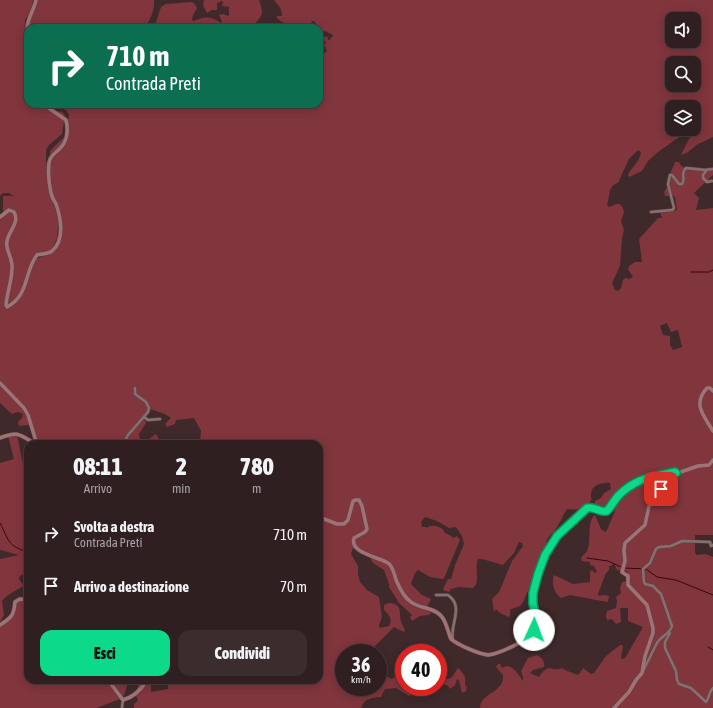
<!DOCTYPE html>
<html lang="it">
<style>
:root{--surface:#2f1f20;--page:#3b2c2d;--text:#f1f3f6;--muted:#a7a2a5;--line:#4a3d3e;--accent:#0dd98a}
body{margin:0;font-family:"Asap Condensed",sans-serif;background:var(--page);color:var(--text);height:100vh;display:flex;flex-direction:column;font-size:15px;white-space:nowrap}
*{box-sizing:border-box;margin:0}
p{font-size:13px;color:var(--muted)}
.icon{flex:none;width:22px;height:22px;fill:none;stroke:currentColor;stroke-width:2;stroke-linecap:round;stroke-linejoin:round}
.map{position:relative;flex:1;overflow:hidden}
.sheet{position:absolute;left:24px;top:440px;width:299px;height:244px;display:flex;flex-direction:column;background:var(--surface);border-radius:12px;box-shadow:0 2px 10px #0003,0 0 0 1px var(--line)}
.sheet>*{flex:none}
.top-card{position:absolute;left:24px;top:24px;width:299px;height:84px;border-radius:12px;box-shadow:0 2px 10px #0003,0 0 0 1px var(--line);background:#0b6e4f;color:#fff;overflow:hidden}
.controls{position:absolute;left:665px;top:12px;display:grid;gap:8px}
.controls a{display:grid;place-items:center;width:36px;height:36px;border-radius:8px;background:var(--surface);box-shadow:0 2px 10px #0003,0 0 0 1px var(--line);font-size:20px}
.speed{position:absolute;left:335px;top:644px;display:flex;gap:8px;font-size:20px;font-weight:700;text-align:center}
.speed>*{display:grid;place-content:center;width:52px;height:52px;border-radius:50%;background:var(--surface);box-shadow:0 2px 10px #0003,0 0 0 1px var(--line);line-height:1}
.speed small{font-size:10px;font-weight:400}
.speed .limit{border:6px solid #d22;background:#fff;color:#111}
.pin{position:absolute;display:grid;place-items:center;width:34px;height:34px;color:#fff;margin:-17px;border-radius:8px;box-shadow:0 2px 6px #0006}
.me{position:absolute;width:44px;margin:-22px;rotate:2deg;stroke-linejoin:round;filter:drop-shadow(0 0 3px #0008)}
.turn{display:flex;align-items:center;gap:14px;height:84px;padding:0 16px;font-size:18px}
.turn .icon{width:52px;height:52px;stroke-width:2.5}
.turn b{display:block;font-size:28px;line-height:34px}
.eta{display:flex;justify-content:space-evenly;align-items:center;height:68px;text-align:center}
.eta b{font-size:24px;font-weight:800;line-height:28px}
.primary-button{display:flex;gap:8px;margin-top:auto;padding:8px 16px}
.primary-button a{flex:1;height:46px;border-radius:12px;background:var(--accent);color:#111;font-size:16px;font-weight:800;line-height:46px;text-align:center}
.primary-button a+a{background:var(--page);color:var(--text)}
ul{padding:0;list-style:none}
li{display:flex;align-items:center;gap:12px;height:52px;padding:0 16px}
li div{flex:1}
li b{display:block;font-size:15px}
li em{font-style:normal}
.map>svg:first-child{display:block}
.green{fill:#81353d;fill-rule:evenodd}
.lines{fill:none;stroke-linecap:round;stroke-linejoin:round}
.stream{stroke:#3e0310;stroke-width:1}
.street-casing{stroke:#5b484a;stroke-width:3.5}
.secondary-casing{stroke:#5b484a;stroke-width:4.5}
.street{stroke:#896e6f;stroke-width:2.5}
.secondary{stroke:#a17275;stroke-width:3.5}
.route-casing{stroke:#088d5a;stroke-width:10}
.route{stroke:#0dd98a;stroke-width:7}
</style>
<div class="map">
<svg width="713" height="708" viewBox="0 0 713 708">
<rect width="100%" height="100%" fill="#3f292a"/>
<g class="green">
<path d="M0,0H33L32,8L25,20L23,78L24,82L28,87V104H43L52,110L62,112L65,115L62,134L49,145L46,150V161L49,193L59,219L57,238L52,250L37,254L19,296L7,305L14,265L12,259L10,263L11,268L4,308H10L20,299L24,291L35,260C41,255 49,257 54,251C63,243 63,220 59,209C57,203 53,198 52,192C51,178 50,164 50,151L65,136L69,115L67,111L64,109L49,104H319V57L327,51L324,45L326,42L322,40V38L327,36L328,40H329L333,36V35L325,31L323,32L321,36H319V28L314,21H312L310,25C304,26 299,27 294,28L292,27L283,28L285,23L282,22L277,18V16H282C282,7 278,6 274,0H713V137C707,140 701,142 695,146C689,151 690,152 681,155L689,139L694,134L693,131H688L658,152L648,161L642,171L629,177L628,175C632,166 640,162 641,152L638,150L629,159L618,183C608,185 610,197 607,205L609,207L616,204H620L623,208L624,213L621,221L624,230L622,239L620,266L612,283L615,290L618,291L621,288L623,280L625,278L629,279L633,277L628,269L629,266L635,262H642L639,239L658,218H662L660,212L677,210L675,197L672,195L668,196H665L664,192L670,183V174L675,162H679C680,164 681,166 683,167C689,171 706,170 713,169V175L694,193L699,198L696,210L713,208V535H695V553L697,555L705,554L713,557V708H480C481,692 505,693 503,675L496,667L498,664H500L502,668C512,662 518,674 523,681V677L521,671L528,658L537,655C542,658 545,661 544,667L533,670L530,673L539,677C550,661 551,673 562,668L565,670L578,675L580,673L583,668L591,674L594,673L606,656L620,645H622L623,647L621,658L623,659L625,658L643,627L628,621V608H620L621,622L616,624L612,619L607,620L606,616L607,611L616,608L617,601L616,597L621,593L620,588L622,582L627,581L628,574L627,571L617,570L614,563L611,566H609V570L606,573L598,594L599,596L605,595L609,596L608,601L607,602L570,595L561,598C554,593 551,583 554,575L573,584L590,582V572L592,570L595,573L597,572L594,566L590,565V562L582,561L581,559C582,555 585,554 587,551C592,542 586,521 595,515L601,529L605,532L607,530L615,511L614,508L610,506H595V501L601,498L604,493L611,489L610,483C602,482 590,485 591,496C591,500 593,498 590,502C586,510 575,510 567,509C563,515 561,521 557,527C552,537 544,535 547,549L523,602L520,606L511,609L510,611V615L509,617L500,613L496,609L494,612L492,599L499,592L512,561L523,546L522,543L519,542L514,553L503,565L482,559H478C474,569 481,582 473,588L459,587L451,589L449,592L443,590L444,587L448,579H451L452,576L455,565L464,544L462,536L456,527L449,528L437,521L425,517L421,522L422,527H426V528C433,524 437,526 443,529L444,532L454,538L457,536L460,540L445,576L443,579L430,577L418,570L415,573L411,584L422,595L431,599L428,605L424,609L431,613L429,615L420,616L412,621L410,617L412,615L399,603L389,587V584L384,570L373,563L369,556L353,548L351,554L358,566V574L360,582L367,590L379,597L382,617L379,625L380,628L389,626C393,619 389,615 384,610V605C388,603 390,602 394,604C402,606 399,615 401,621C402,625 404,627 405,630L404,632L394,627L374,647L361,649L357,653H344V687H378V673L392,679L400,673L404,672V687H423L420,691L409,696L396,688L385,689L381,697C372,698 364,698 361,708H134V704L138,701L136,695L139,680H151V692L168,689V680H319V444H192L200,442L201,431L194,418L176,420L175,424L167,427L165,424L171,418L165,414L150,409L143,417L146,423L139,434L141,444H40L37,441L29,414L0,381V221L3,211V196H14L9,193H3L0,196ZM672,19H694V41H672ZM672,63H694V85H672ZM672,107H694V129H672ZM667,323L671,332L678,330L682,347L673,350L670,345V336L663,335L660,326Z"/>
<path d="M37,0H154C155,10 150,22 143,28H30C29,15 36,12 37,0Z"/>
<path d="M204,0H259C265,16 261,17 250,28H154L161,7L166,4L191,2L194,3L197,8L193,15L192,20L194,21C205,16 211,16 221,23L222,21L219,15L223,14L228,16L229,15V7L222,6L223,2L222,1L217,3V10H212L207,13L203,5Z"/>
<polygon points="0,385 22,408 30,425 19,426 18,422 22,418 23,414 18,412 12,414 0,403"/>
<polygon points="156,434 160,441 169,439 172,444 145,444 149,439"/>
<path d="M17,435L24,468L28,469V572L20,576L19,579L24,586C16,590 8,594 2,601L4,615L0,622V559L19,555L0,550V463L14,459L8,436Z"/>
<polygon points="21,600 28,601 28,680 129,680 123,698 96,708 0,708 0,623 9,621 17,601"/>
<path d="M438,663H440L443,666L442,673L445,679C453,680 454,673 458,668C461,670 463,674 465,677V685L467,687L466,691L462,693L459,680L457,679L455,685L450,689L448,686L444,684L440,689L438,687Z"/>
</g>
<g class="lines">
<g class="stream">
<polyline points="691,272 709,272 713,270"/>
<path d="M0,523C9,540 7,546 28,552"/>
<polyline points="587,558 608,561 621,567"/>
<polyline points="624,568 646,569 657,577 676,580 713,595"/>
<polyline points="708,647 713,650"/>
</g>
<defs>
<g id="street">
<polyline points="706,171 703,175 703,178 707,182 712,181"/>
<path d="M651,212L672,210L674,208L668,184L670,175H672L679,184H682C686,180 680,173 686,168L705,170L713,169"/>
<polyline points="144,417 148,420 160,419"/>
<polyline points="123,444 128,435 148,412 149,408 146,402 135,394 135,388"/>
<path d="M436,595H448C465,607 449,625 453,640"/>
<path d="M670,633L665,642V648L676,671L677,680L679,684L691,688L706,702C710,697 708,693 713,688"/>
<polyline points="533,636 535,632 534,630"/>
<path d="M642,673L657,643C661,636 670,634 672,626L661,594L653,586L645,584L644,582L643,569L650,563L656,549L659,547L671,546L682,541L710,542L711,546L713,545"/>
<polyline points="122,707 123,700"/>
</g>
<g id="secondary">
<path d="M28,33C25,21 34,11 36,0"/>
<path d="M0,217L9,210L14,212C20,223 9,230 7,241C5,250 13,258 12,268C12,280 7,293 6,305L7,307C29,296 24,272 37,255C42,254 48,254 52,251C65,240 61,218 56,204C54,201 52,197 51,193C49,184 48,172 49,163C50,154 58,152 62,146C68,139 68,128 66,120L50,109L44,104"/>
<path d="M0,383L24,408L28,415L36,441L34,443C19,434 17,431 0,438"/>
<path d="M713,391L710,388H707C692,404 704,416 713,431"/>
<path d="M319,517L337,524H344L348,520L353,501L356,500H359L362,506L367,529L365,532L354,538C349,553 379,557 388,563C394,567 394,576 397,582C400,589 405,598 411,602C416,606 423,607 429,609C446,614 445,624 451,639C458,645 479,654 488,655C498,654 528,641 533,632C541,619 532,612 533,599C533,581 542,554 554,540C559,533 566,528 572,523C577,518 581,512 587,508C595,506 599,514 607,511C611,506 614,501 618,496C637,478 651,478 675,472L676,473"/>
<path d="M0,625C11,618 14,616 15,602L20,599L28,600"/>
<path d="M108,680L123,700C134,697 141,690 147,680"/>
<polyline points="614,708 629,692 636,680 642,673 645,656 653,633 653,628 647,605 628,585 628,576 622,572 625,561 624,550 625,543 645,525 651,497 652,494 660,491 666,477 698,466 709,465 713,460"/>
</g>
</defs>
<use href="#street" class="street-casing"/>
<use href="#secondary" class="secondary-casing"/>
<use href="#street" class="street"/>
<use href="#secondary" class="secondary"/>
</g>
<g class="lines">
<defs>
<path id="route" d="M534,630L537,620L533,604V593L538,574L545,555L557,536L587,508C595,506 599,513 607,511C611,506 614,501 618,496C636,478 651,477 675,472L676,473L666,477L661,489"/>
</defs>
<use href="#route" class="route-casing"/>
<use href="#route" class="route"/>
</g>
</svg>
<div class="controls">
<a><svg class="icon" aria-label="sound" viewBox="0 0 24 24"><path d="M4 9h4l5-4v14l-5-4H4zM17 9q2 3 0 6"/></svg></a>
<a><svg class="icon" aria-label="search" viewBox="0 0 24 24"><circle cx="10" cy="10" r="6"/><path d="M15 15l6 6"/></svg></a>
<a><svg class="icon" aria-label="layers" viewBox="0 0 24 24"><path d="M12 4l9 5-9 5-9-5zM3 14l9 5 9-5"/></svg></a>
</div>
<div class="speed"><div>36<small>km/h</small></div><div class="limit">40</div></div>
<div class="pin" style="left:661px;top:489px;background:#d93025"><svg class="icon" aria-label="arrive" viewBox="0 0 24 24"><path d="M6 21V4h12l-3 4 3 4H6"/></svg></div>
<svg class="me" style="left:534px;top:630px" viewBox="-20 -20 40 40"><circle r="19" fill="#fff"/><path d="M0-13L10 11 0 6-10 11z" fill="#0dd98a"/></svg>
<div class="top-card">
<div class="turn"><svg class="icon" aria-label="right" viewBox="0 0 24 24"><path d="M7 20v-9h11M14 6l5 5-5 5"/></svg><div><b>710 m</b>Contrada Preti</div></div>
</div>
<section class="sheet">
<div class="eta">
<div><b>08:11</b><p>Arrivo</p></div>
<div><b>2</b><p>min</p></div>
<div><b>780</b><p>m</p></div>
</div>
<ul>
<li><svg class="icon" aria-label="right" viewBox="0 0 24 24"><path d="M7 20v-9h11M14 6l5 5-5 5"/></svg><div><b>Svolta a destra</b><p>Contrada Preti</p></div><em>710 m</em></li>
<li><svg class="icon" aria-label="arrive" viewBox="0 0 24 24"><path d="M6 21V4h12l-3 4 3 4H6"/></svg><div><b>Arrivo a destinazione</b></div><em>70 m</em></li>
</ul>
<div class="primary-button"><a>Esci</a><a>Condividi</a></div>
</section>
</div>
